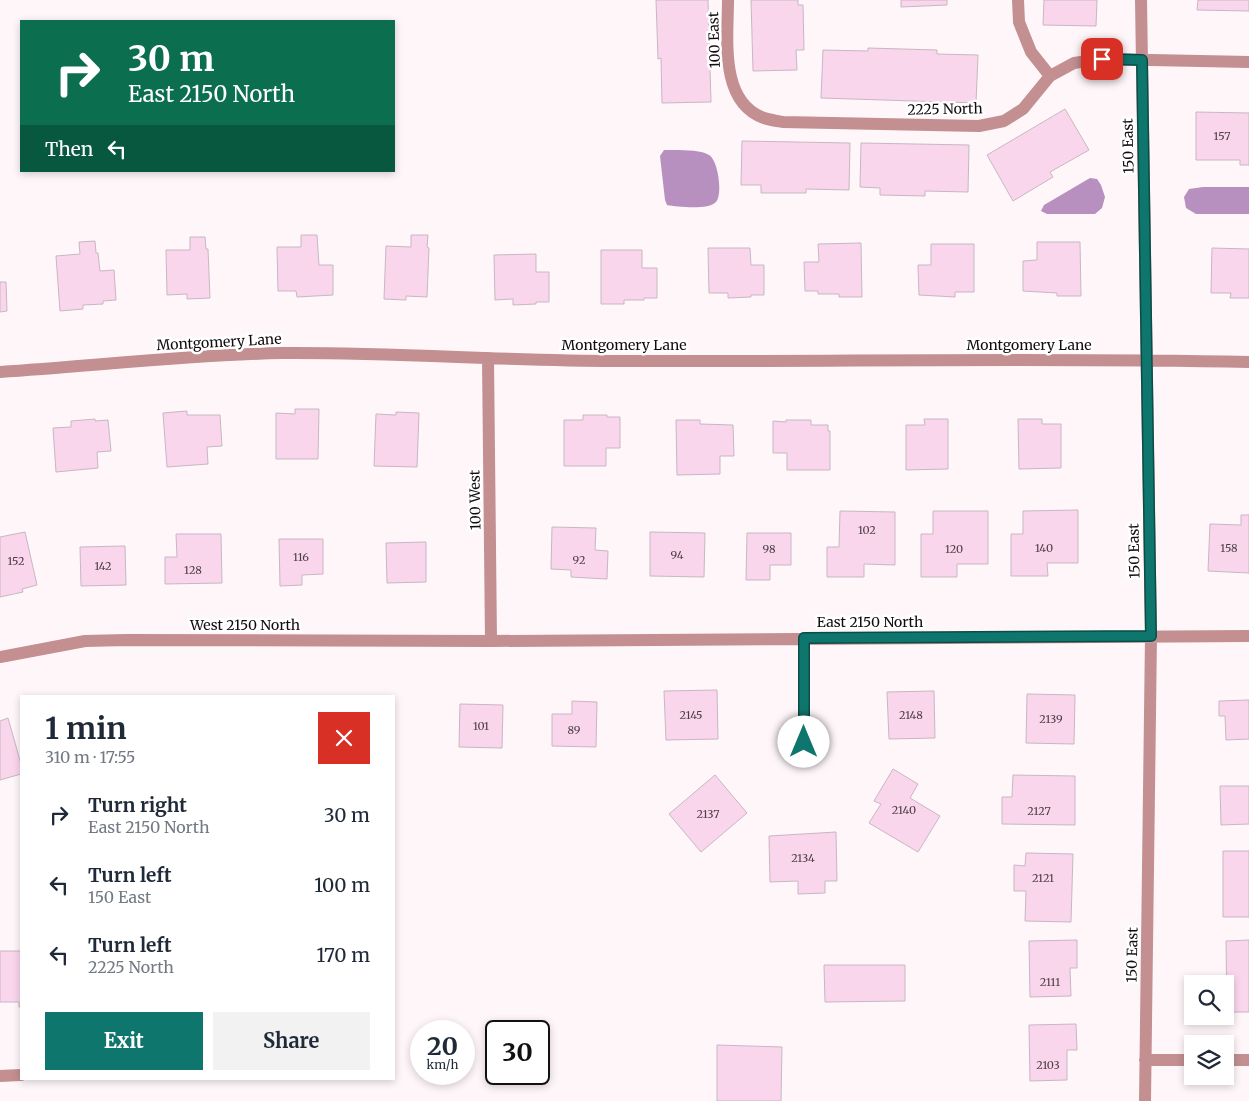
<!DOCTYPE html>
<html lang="en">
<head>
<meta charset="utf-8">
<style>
	body { margin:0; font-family:Merriweather,serif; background:#f2f2f3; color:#1f2937; height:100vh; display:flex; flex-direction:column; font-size:19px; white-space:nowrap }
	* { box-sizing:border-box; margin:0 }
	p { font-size:16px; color:#747a83 }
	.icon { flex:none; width:28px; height:28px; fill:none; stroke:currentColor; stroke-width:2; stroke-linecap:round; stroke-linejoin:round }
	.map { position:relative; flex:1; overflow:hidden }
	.details { position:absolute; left:20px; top:695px; width:375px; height:385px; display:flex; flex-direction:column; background:#fff; border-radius:0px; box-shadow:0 2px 8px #0003 }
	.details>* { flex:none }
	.banner { position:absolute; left:20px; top:20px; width:375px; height:152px; border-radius:0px; box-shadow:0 2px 8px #0003; background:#0b6e4f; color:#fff; overflow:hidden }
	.fabs { position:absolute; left:1184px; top:975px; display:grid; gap:10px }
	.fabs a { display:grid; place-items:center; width:50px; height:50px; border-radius:0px; background:#fff; box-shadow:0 2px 8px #0003; font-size:25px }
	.speed { position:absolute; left:410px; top:1020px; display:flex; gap:10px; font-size:25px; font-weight:700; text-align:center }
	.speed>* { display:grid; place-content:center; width:65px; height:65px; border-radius:50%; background:#fff; box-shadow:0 2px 8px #0003; line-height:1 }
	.speed small { font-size:12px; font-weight:400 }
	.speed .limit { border:2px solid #111; border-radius:8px; background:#fff; color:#111 }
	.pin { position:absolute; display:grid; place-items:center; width:42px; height:42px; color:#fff; margin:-21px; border-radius:10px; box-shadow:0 2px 8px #0006 }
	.me { position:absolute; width:55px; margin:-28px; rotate:0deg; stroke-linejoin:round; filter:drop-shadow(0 0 4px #0008) }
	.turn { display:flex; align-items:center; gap:18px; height:105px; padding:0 25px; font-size:22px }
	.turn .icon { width:65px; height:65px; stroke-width:2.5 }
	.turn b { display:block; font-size:35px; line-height:42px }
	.then { display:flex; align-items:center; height:48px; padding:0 25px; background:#0003; gap:10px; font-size:19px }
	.round { display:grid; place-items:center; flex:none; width:52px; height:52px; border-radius:0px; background:#f2f2f3 }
	.head { display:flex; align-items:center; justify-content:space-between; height:85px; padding:0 25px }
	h1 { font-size:30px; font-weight:700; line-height:38px }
	.button { display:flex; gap:10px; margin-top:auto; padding:10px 25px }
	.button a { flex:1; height:58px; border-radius:0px; background:#0f766e; color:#fff; font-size:20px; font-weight:700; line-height:58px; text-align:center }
	.button a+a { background:#f2f2f3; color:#1f2937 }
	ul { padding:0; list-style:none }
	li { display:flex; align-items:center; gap:15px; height:70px; padding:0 25px }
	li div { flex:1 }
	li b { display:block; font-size:19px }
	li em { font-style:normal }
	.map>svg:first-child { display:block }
</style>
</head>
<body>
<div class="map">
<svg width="1249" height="1101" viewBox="0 0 1249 1101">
	<rect width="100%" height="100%" fill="#fef6f8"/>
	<path fill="#b890bf" d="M664 150C675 150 700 149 709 155 718 160 723 194 716 202 709 210 678 207 667 205L665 200 660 156Z
		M1090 178 1097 179 1101 185 1105 197 1102 208 1095 214H1047L1041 211 1044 205Z
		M1203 187H1249V214H1196L1186 208 1184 197 1189 189Z"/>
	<path fill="#f9d6ec" stroke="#c8b7c2" d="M656 0H708L711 102 662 103 661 58 658 59Z
		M751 0H798V5H803L804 50H796L797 70 753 71Z
		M901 0H947V5L901 7Z
		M1044 0H1097L1096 26 1043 25Z
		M1198 0H1249V11L1197 10Z
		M868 48 937 50V54L978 55 976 103 821 98 823 50 868 51Z
		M1065 109 1089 150 1050 172 1053 177 1013 201 987 155Z
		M1196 112 1249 113V165H1240V160H1196Z
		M742 141 850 143 849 190 806 189V193H761V185H741Z
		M861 143 969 145 968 192 925 191V196L880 195V188L860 187Z
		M301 235H317L319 265H333V295L297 297 296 291H278L277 247H301Z
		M411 235H428L427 247 429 248 427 297 406 296V300L384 299 386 246 411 247Z
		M190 237H205L206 249H208L210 298 187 299V294L167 295 166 250H190Z
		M95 241 96 253H98L100 271 114 270 116 300 103 301V304L83 305V309L60 311 56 256 80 254 79 242Z
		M1037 242H1080L1081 296H1057V293L1023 291V261L1037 260Z
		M861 243 862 297H839V294H818V291H805L804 262H819L818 244Z
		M931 244H974V292H955V297L919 295 918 265H931Z
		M708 248H750L751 265H764V295H751V297L728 298V293H709Z
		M1212 248 1249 249V298H1230L1231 293H1211Z
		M601 250H642V268H657V298H644V300H624V304H601Z
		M536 254V272H549V302H536V304L513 305V299L495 300 494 255Z
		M0 282H6L7 311 0 312Z
		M295 409H319L318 459H276V413L295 414Z
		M187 411V415H220L222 446 207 447 208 464 167 467 163 413Z
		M396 412 419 413 417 467 374 466 376 414 396 415Z
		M583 415H607V417H620V448H606V466H564V420H583Z
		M95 419V421L108 420 111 451 97 452 98 468 56 472 53 428 71 427V421Z
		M924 419H948V469L906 470V425H925Z
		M1018 419H1042V424H1061V468L1019 469Z
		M676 420H700V424L733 425 734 456H720V474L677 475Z
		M786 420H811V425H828V431H830V470H787V453H773V421L786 422Z
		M1078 510V563H1047L1048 576H1011V534H1023V511Z
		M840 511 895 512V565L864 564V577H827V547H839Z
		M933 511H988V564H957V577H921V534H933Z
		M1241 515H1249V573L1208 571 1210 524 1241 525Z
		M552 527 596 528 595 550 608 551 607 579 571 577V570L551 569Z
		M25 532 37 585 22 589 23 592 0 597V537Z
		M650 532 705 533 704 577 650 576Z
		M747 533H791V565H770V580H746Z
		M176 534H221L222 583 165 584V557H177Z
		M279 539H323V574L302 575V585L280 586Z
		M426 542V582L387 583 386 543Z
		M125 546 126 585 81 586 80 547Z
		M717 690 718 739 666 740 664 691Z
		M934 691 935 738 889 739 887 692Z
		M1027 694 1075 695 1074 744 1026 743Z
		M1249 700V739L1226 740 1225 716H1219V701Z
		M572 701 597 702 596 747 552 746V714H572Z
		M460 704 503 705 502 748 459 747Z
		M8 718 21 764V774L0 780V721Z
		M893 769 918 784 910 798 940 816 918 852 869 823 881 804 874 801Z
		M715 775 747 813 701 852 669 814Z
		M1013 775 1075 776V825L1002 824V797H1012Z
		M1220 786H1249V824L1221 825Z
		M836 832 837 881H825V893L798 894V881L770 882 769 836Z
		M1223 851H1249V917H1223Z
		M1026 853 1073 854 1071 922 1025 921 1026 891H1014V865L1025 866Z
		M1077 940V968H1070L1071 996 1030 997 1029 941Z
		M1249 940V1012H1227L1226 941Z
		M0 951H21V1007H19V1002H0Z
		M824 965H905V1001L825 1002Z
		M1076 1024 1077 1050H1067V1080L1030 1081 1029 1025Z
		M717 1045 782 1047 781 1101H717Z"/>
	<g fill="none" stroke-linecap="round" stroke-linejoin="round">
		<path stroke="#c38f91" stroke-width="12" d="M728 0C728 38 719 102 764 118 770 120 777 121 783 122L979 126 1004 121 1023 109 1050 76 1074 63 1102 59 1249 62
			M1018 0 1019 22 1031 52 1050 76
			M1141 0 1151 636 1145 1101
			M488 358 491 641
			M0 372C94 366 188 355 282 353 393 352 504 361 615 361 826 362 1038 357 1249 362
			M804 638V742
			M0 657 85 641 126 640 491 641 1249 636
			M1145 1060H1192
			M1225 1060H1249
			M0 1076 21 1075"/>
	</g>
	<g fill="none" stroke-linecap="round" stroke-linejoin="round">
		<g stroke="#0a4d48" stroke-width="12">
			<path id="route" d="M804 742V638L1151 636 1142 60 1102 59"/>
		</g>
		<use href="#route" stroke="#0f766e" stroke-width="9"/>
	</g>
	<g text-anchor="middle" stroke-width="5" stroke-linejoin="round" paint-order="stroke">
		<g font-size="11" fill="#4c3e46">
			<text x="1222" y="140">157</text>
			<text x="867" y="534">102</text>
			<text x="1044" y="552">140</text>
			<text x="1229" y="552">158</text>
			<text x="769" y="553">98</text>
			<text x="954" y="553">120</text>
			<text x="677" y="559">94</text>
			<text x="301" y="561">116</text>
			<text x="579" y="564">92</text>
			<text x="16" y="565">152</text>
			<text x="103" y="570">142</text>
			<text x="193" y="574">128</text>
			<text x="691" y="719">2145</text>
			<text x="911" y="719">2148</text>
			<text x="1051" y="723">2139</text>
			<text x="481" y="730">101</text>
			<text x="574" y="734">89</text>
			<text x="904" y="814">2140</text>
			<text x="1039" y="815">2127</text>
			<text x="708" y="818">2137</text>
			<text x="803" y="862">2134</text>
			<text x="1043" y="882">2121</text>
			<text x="1050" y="986">2111</text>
			<text x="1048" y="1069">2103</text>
		</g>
		<g font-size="14" fill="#130c0e" stroke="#fff">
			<text transform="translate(714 40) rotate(-92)" y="5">100 East</text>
			<text transform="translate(945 109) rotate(-1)" y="5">2225 North</text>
			<text transform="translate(1128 146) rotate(-91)" y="5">150 East</text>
			<text transform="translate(219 342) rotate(-3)" y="5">Montgomery Lane</text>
			<text x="624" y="350">Montgomery Lane</text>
			<text x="1029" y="350">Montgomery Lane</text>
			<text transform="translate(475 500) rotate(-91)" y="5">100 West</text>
			<text transform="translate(1134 551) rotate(-91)" y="5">150 East</text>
			<text x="870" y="627">East 2150 North</text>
			<text x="245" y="630">West 2150 North</text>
			<text transform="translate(1132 955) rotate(-89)" y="5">150 East</text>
		</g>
	</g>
</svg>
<div class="fabs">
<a><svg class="icon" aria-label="search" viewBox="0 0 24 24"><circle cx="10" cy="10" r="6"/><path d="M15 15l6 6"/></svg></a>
<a><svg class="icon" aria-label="layers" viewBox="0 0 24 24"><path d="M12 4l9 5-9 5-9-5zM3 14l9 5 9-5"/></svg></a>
</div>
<div class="speed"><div>20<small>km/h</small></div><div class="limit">30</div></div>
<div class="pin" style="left:1102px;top:59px;background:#d93025"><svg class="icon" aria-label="arrive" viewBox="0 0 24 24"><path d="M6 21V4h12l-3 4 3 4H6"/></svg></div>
<svg class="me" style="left:804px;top:742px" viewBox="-20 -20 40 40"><circle r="19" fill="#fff"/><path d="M0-13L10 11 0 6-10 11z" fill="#0f766e"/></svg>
<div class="banner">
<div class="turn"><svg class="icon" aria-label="right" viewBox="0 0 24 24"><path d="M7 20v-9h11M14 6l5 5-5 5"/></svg><div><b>30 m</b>East 2150 North</div></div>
<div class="then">Then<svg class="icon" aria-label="left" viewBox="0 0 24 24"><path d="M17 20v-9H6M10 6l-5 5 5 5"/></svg></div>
</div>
<section class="details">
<div class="head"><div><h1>1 min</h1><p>310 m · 17:55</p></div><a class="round" style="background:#d93025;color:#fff"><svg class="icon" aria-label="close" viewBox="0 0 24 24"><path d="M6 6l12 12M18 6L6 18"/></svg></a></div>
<ul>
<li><svg class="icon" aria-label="right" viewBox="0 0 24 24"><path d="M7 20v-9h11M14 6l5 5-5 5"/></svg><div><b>Turn right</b><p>East 2150 North</p></div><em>30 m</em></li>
<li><svg class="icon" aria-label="left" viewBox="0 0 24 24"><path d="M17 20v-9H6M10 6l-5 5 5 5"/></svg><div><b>Turn left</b><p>150 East</p></div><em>100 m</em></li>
<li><svg class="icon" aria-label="left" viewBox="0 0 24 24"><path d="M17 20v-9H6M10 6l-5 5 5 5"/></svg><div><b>Turn left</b><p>2225 North</p></div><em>170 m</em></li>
</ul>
<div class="button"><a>Exit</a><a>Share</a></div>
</section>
</div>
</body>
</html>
